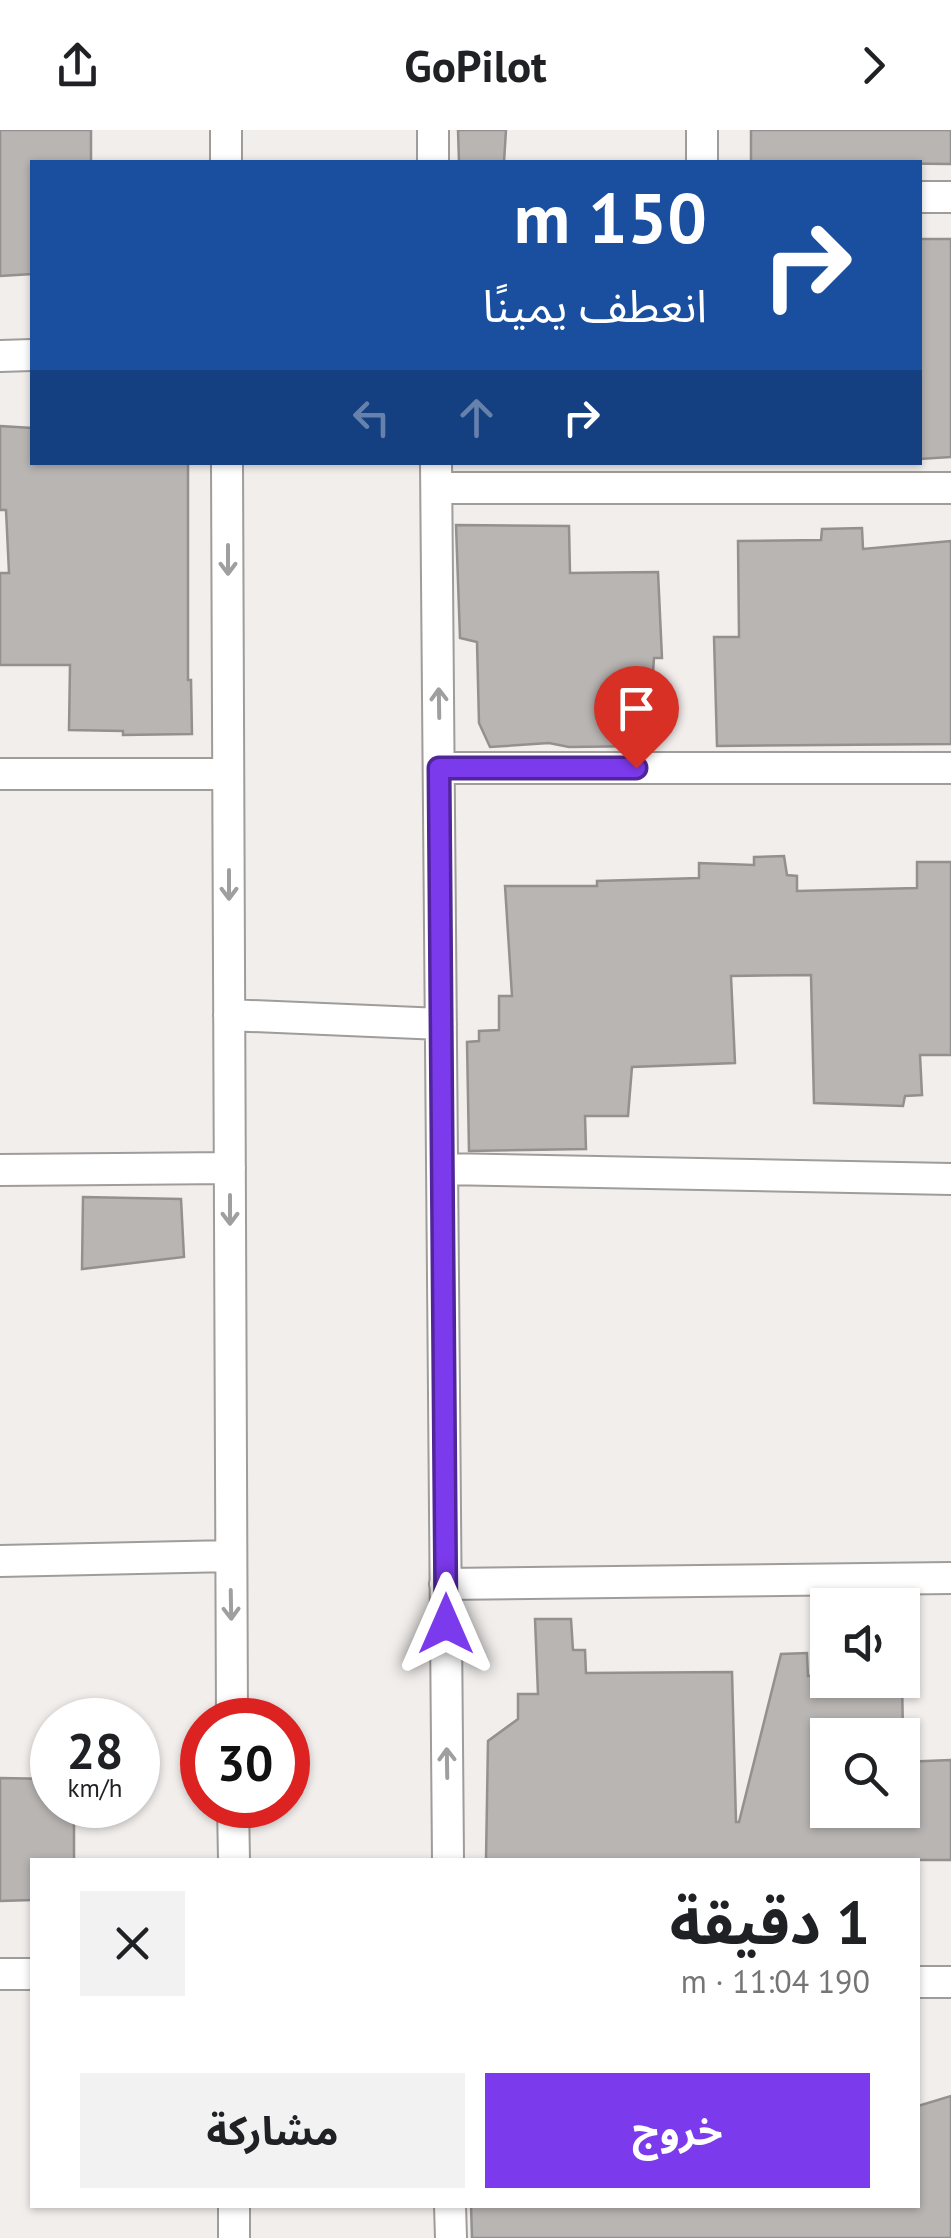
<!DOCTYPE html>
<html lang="ar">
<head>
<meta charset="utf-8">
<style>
	body { margin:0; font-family:"PT Sans","Noto Sans Arabic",sans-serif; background:#f2f2f2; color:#202124; direction:rtl; height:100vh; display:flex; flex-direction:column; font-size:38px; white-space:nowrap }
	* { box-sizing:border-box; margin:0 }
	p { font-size:32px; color:#757577 }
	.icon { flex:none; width:55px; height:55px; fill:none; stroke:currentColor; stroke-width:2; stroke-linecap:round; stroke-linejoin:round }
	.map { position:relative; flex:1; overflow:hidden; direction:ltr }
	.details { position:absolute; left:30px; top:1728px; width:890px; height:350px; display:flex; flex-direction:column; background:#fff; border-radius:0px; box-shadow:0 2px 8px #0004; direction:rtl }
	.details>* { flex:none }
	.top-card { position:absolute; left:30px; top:30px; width:892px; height:305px; border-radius:0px; box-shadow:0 2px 8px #0004; direction:rtl; background:#1a4fa0; color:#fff; overflow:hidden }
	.tools { position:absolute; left:810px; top:1458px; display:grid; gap:20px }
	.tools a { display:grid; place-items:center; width:110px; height:110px; border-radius:0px; background:#fff; box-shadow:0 2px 8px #0004; font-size:50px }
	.speed { position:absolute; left:30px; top:1568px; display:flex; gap:20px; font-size:50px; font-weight:700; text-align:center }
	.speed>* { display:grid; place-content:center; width:130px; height:130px; border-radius:50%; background:#fff; box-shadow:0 2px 8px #0004; line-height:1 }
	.speed small { font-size:25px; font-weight:400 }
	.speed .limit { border:15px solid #d22; background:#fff; color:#111 }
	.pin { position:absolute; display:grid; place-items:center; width:85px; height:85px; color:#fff; margin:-102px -42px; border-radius:50% 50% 50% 0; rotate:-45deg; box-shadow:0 0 10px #0007 }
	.pin .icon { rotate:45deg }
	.me { position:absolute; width:110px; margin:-55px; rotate:0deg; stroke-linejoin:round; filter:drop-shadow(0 0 8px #0008) }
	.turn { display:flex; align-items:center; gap:35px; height:210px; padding:0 50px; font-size:45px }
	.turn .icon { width:130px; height:130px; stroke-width:2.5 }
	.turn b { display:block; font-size:70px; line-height:85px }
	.lanes { display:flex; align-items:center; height:95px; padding:0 50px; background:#0003; justify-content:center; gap:50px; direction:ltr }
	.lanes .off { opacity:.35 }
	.round { display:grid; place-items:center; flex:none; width:105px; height:105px; border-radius:0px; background:#f2f2f2 }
	.head { display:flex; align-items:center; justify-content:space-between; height:170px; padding:0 50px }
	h1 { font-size:60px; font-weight:700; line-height:75px }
	.action { display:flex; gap:20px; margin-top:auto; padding:20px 50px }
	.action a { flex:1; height:115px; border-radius:0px; background:#7c3aed; color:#fff; font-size:40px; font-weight:700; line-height:115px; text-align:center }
	.action a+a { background:#f2f2f2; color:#202124 }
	header { display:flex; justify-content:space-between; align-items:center; height:130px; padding:0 50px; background:#fff; font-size:45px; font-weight:700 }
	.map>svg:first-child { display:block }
</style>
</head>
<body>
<header><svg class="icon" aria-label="forward" viewBox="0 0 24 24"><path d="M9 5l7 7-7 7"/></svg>GoPilot<svg class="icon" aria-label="share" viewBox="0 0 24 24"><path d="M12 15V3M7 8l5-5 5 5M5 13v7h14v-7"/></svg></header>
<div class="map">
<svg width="951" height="2108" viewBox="0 0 951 2108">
	<rect width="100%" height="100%" fill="#f1eeec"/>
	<path fill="#b8b5b3" stroke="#94908f" stroke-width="2.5" d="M0 0H91V32H32V144L0 146Z
		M458 0H506L504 32H459Z
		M751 0H951V34L751 32Z
		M920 109H951V327L920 329Z
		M0 296 32 298V332H188V550H191L192 604 123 605V601L69 600 70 535H0V443H9L6 380H0Z
		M456 395 569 396 570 443 658 442 662 528H654L648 616 569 617 549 613 490 617 479 593 477 512 460 508Z
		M862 398 863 419 951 411V614L717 616 714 507H739L738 411 821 410 822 399Z
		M784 726 787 745 797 746V761L917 758V732H951V925H920L922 965 905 966 903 976 814 973 811 845 731 846 735 933 632 937 628 986H585L586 1019 469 1021 467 912 479 911V901L499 900V866H512L505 756H597V751L699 748V733L754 735V727Z
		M83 1067 181 1069 184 1127 82 1139Z
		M535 1489H571L573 1520H585L586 1543 732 1542 736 1692H739L781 1524 807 1523 808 1546 828 1545V1550H902L903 1605H828V1680H902V1632L951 1630V1730H486L488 1611 518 1589V1564H538Z
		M0 1648 52 1649V1675H74V1730H32V1770L0 1771Z
		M951 1966V2108H472L471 2075H918V1976Z"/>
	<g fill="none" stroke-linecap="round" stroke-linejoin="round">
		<g stroke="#9f9c9a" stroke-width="34">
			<path id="street" d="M226 0V32
				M433 0V32
				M702 0V32
				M920 67H951
				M0 226 32 225
				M227 332 232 1590
				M436 332 448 1730
				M437 358H951
				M439 638H951
				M0 644H228
				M229 885 441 894
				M442 1039 951 1049
				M0 1040 230 1038
				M0 1431 231 1426
				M445 1454 951 1448
				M233 1675 234 1730
				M0 1844H32
				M918 1852H951
				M450 2075 451 2108
				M234 2108V2075"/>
		</g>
		<use href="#street" stroke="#fff" stroke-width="30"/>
	</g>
	<defs><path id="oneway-shaft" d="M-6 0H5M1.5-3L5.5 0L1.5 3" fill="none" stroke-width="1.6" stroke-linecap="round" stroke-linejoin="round" transform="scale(2.5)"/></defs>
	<g stroke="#a09f9f">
		<use href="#oneway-shaft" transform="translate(228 430) rotate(90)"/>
		<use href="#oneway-shaft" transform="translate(439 573) rotate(-91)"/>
		<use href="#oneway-shaft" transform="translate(229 755) rotate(90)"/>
		<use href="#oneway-shaft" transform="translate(230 1080) rotate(90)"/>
		<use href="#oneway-shaft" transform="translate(231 1475) rotate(89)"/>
		<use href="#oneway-shaft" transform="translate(447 1633) rotate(-91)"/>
	</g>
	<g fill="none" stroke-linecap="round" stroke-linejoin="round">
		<g stroke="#51269a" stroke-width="25">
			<path id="route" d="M446 1494 439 638H636"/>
		</g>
		<use href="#route" stroke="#7c3aed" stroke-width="18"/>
	</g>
</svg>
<div class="tools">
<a><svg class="icon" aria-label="sound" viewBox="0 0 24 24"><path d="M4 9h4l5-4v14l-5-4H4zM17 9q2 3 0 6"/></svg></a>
<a><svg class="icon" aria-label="search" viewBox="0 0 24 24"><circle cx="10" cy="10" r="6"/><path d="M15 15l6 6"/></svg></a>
</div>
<div class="speed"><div>28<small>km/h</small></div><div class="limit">30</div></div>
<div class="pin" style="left:636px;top:638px;background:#d93025"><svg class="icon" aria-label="arrive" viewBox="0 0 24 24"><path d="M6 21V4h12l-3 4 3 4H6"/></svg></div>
<svg class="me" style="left:446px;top:1494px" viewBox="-20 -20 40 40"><path d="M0-17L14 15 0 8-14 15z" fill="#7c3aed" stroke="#fff" stroke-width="4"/></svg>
<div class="top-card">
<div class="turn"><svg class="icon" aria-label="right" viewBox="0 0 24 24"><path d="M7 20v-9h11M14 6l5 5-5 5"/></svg><div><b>150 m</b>انعطف يمينًا</div></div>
<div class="lanes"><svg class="icon off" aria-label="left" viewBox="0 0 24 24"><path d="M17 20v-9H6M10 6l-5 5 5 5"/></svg><svg class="icon off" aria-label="ahead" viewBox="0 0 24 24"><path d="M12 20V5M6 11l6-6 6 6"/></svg><svg class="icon" aria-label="right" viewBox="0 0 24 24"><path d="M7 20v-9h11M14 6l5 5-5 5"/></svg></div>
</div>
<section class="details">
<div class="head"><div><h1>1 دقيقة</h1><p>190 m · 11:04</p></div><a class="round"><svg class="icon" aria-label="close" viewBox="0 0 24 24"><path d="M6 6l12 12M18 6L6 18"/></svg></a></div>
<div class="action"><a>خروج</a><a>مشاركة</a></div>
</section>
</div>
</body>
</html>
